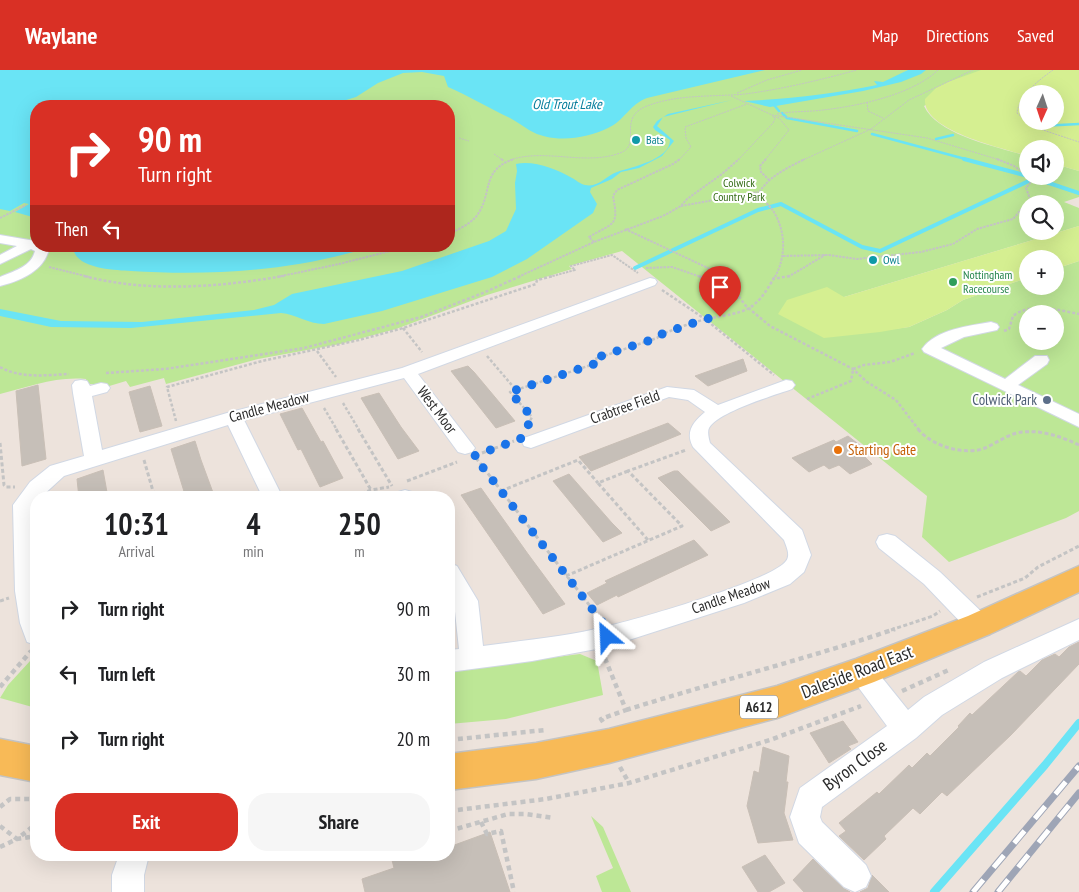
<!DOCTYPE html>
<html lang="en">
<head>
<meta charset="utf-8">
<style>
	body { margin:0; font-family:"PT Sans Narrow",sans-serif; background:#f6f6f6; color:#202124; height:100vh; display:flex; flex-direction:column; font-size:19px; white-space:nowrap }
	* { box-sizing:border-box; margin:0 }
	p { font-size:16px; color:#757577 }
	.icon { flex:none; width:28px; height:28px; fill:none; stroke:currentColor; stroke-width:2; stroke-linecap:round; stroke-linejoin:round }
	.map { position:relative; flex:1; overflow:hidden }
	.details { position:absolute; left:30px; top:421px; width:425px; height:370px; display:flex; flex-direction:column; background:#fff; border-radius:20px; box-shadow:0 5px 20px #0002 }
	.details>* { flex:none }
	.top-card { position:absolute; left:30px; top:30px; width:425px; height:152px; border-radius:20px; box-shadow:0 5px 20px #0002; background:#d93025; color:#fff; overflow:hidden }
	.needle { width:32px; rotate:183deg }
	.controls { position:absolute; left:1019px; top:15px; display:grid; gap:10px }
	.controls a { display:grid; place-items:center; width:45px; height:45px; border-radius:50%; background:#fff; box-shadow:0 5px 20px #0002; font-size:25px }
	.pin { position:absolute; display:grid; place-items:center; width:42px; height:42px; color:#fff; margin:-51px -21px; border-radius:50% 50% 50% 0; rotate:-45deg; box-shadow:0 0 5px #0007 }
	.pin .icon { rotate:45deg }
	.me { position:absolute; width:55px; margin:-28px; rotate:334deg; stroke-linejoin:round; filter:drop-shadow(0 0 4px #0008) }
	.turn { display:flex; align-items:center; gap:18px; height:105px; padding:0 25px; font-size:22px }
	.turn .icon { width:65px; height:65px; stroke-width:2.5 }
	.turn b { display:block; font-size:35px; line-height:42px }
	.then { display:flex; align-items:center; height:48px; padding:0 25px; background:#0003; gap:10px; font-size:19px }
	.eta { display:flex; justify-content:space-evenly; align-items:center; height:85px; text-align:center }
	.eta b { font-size:30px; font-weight:700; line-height:35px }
	.cta { display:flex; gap:10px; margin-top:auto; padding:10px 25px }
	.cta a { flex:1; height:58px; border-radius:20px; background:#d93025; color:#fff; font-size:20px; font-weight:700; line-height:58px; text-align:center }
	.cta a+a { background:#f6f6f6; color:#202124 }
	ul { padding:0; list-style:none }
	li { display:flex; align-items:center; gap:15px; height:65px; padding:0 25px }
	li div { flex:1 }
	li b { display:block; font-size:19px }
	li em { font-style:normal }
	header { display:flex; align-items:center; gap:30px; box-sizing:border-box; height:70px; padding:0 25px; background:#d93025; color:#fff }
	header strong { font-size:24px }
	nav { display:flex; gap:28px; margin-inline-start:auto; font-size:18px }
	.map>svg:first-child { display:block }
</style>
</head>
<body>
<header>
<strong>Waylane</strong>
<nav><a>Map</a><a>Directions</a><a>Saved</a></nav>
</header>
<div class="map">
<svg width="1079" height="822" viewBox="0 0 1079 822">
	<rect width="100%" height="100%" fill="#ede3dc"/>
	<path fill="#bde796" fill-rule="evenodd" d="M0 0H983L924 36C938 66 999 77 1027 86L1028 106H1055V94L1079 101V127L1064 132 1079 138V156L844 227 854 264 909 257 947 240 963 230 1027 208 1028 216H1055V199L1079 191V441L1066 448 949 492 922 467 927 426 622 181 569 196 572 199 487 225 396 259 340 274 258 289 166 314 164 308 130 317 126 311 106 317 104 314H87L86 309C56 306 28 317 0 324ZM36 36H449V176H36ZM1028 134H1055V161H1028ZM1028 244H1055V271H1028Z
		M580 584 597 591 603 625 506 649 449 654V601Z
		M30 591 36 593V638L0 628 8 615Z
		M591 746 603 757 631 822H602L596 806 613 798Z"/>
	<path fill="#d5ef91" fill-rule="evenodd" d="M981 0H1079V101L1055 94V79H1028L1027 86C1004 78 922 61 925 29L936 18 948 12ZM1028 24H1055V51H1028Z
		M1079 156V191L1055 199V189H1028L1027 208 963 230 947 240 909 257 880 262 824 268 778 244 787 230 827 217 844 227Z"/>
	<path fill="#6ae4f5" d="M0 0H765L647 28C630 34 624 51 608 58 586 69 552 74 529 60 523 56 517 52 510 48 489 38 469 26 448 17L444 6 422 2 403 3 378 13 356 27 326 36H36V148L15 142 29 134 24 133 10 141 0 139Z
		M908 0H926L921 4 901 12 863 21 770 37 744 31C789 29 833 24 877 15L874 11 883 12Z
		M732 30 663 47 657 56 674 71 662 86 639 98 621 102 612 109 591 118 590 122 597 134 593 143 527 189 492 207 382 241 324 254C308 254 296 244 281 243L131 258 51 257 0 246V239L61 251 142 252 254 240 274 235 292 224 402 201 489 171 506 161 516 139 515 113 517 101 516 94C533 90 557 99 572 108 576 110 580 114 585 115 598 118 606 106 617 102 631 97 670 90 670 70L655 60 653 57 657 51 668 44Z
		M73 176H374C295 201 213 206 131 201 115 200 73 199 73 176Z"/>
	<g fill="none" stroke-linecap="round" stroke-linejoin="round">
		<path stroke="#6ae4f5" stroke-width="2.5" d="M774 35 779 41
			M782 43 787 48 857 61
			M1040 56 1079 54
			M872 64 969 90
			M936 69 953 65"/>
		<path stroke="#6ae4f5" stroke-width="4" d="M964 89 1028 106
			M1034 108 1079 123
			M635 198 758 140 781 134 862 177 880 181 1035 108"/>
		<path stroke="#6ae4f5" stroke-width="8" d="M934 822 1045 695 1079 653"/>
	</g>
	<path fill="#c6bfb8" stroke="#c9bfb6" d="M743 289 747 301 708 316 695 306Z
		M468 296 474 302 515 351 496 358 451 301Z
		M38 315 46 389 22 396 16 321Z
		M150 316 162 356 140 362 129 322Z
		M379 323 401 357 419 381 398 389 361 328Z
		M302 338 321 372 323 371 343 408 320 417 301 379 298 380 280 344Z
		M668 353 681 364 591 401 579 387Z
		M848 366 871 384 864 386 872 394 850 404 839 395 829 399 824 395 809 402 792 388 834 370 836 372Z
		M195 371 201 390 215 428H186L171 379Z
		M103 400 108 428H79L77 409Z
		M674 401H678L730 452 711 461 658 408Z
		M569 404 612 453 622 463 603 472 553 411Z
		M481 418 528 484 565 534 543 544 461 425Z
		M694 470 708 485 618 527 617 525 597 535 587 523 607 513 605 511Z
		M1079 572V594L1011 665 947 726 942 722 920 744 913 738 884 766 886 769 864 790 839 766 846 761 839 753 877 722 879 724 909 695 912 698 927 683 930 686 959 657 958 656 970 643 972 645 1018 602 1020 601 1026 606 1042 590 1055 584 1059 587 1069 577Z
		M843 651 858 672 848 676 851 679 829 693 810 663Z
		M763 677 789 686 786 712H788L784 743 793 770 758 773 747 736 754 701 759 703Z
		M490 762 510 822H365L362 809 394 798 392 790 405 785H449V777Z
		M765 785 785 813 769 822H758L742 797Z
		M813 789 843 818 850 822H804L793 810Z
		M872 805 889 822H860L868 818Z"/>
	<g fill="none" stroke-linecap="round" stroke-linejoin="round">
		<g stroke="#d1d8e4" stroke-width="2">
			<path id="minor" d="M0 165 35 171 36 176H47L49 179C44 201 20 211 0 216V207C14 201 31 197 35 181L31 179 0 194V185L17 176 0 173Z
				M650 208 655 209 657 212 655 215 418 304 472 374 475 378 472 382 465 384 458 382 404 308 244 350 283 428H263L228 355 64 406 40 428H36V432L33 436 36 496V575L27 572 20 553 15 521 13 435 30 412 50 396 84 386 73 323 72 315 75 311 81 310 87 311 90 316 101 313 107 314 110 318 107 322 92 326 102 380 227 343 402 298Z
				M991 252 997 254 999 257 997 260 964 267 941 278 1005 309 1035 286H1047L1049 290 1047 294 1018 315 1079 344V357L924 282 922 279C936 259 969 256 991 252Z
				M786 310 792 311 795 315 792 319C775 325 718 342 709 358 707 362 709 369 710 373L802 460 811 485 804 502 790 514 744 533 607 577 532 591 449 602V580L459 579 454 532 449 522V493L457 496 478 531 483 576C524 570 567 567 608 556 638 549 771 511 786 491 791 485 786 476 784 470L693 377C685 362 693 352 705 342L688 330 669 327 531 378 524 376 522 372 524 368 667 317 694 320 718 335Z
				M405 420 412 422 415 428H395L398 422Z
				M887 464 895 466 940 502 988 548 991 555 988 562 979 565 970 562 924 514 879 478 876 472 879 466Z
				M1079 549V570L1002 608 942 645 916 668 822 737 820 747 822 752 866 795 871 806 866 817 855 822 844 817 799 773 790 747 800 718 887 656 853 610 849 602 853 594 862 591 871 594 908 640 924 627 984 592Z
				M119 785H149L144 805V822H112V805Z"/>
		</g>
		<g stroke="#c4c4c4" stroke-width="3">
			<path id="major" d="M1079 496V522L990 564 874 612 777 648 609 693 536 709 449 720V684L536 673 609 659 777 616 856 589 968 546Z
				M0 669 36 676V712L0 705Z"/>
		</g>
		<path stroke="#c4c4c4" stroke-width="1" stroke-dasharray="2 1" stroke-linecap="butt" d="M1053 0C1039 10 1019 25 1017 43L1034 57 1079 72
			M737 23 767 10 802 0
			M731 26 772 45 927 68 1000 90
			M867 32 868 41 883 48
			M777 44C792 41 808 42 823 40 858 36 912 25 938 0
			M459 68 469 71
			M494 84 503 90
			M510 90C545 78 585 96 620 83 643 75 616 48 647 36 678 24 713 27 745 24 783 19 820 10 857 0
			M679 90 691 77 686 68 685 57 747 34
			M738 90 773 53 775 49 772 45
			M765 90 789 60 779 48 774 47
			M803 90 871 59 909 30 973 0"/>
		<path stroke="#c4c4c4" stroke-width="2" stroke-dasharray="2.5 1" stroke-linecap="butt" d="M501 89 504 91
			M766 89 760 96 761 102 769 110
			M997 89 1014 96 1028 106
			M681 136 758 122
			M0 148 26 135
			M625 159 708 198 719 207
			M449 164C459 159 471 154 478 144 493 121 481 100 514 89
			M594 172 589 167C614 152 619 157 613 126L617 120 673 94 680 89
			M783 186 829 185 857 189 921 182 953 174 977 159 1013 149 1030 129 1026 118 1031 112 1028 106
			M49 197 89 207
			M646 198 672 197 701 207
			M277 207 339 194 410 176
			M518 207 594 172 663 146 681 136 687 129 722 104 739 89
			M549 207 575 200 571 196 612 185 638 203
			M775 207C786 186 786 163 774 142 770 136 763 130 758 124 769 106 787 98 805 89
			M788 207 825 185"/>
		<path stroke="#c4c4c4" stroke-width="2.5" stroke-dasharray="3 2" stroke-linecap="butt" d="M84 206C149 223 219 217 284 206
			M699 206 738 229
			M717 206 733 219 746 236 770 256 853 299 867 312 896 330 919 360
			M772 209 790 206
			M662 220 705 249 774 305
			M403 258 422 282
			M1004 261 1009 259 1013 246C1031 232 1058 240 1079 244
			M317 281 336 307
			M487 286 516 320 510 322 532 347 527 357
			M0 297C21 309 46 305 69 304
			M853 299 864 295 890 292 915 283
			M106 303 165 299 304 278 421 247 483 223 521 206
			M516 320 597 293 595 289 657 268 662 264C676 259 692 252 707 249 746 241 754 244 775 206
			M807 329 851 311 853 300
			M343 333 359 360
			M324 338 337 360
			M176 351 167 317 262 291 359 270 403 258 536 214 537 210 553 206"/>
		<path stroke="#c4c4c4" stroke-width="3" stroke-dasharray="4 2.5" stroke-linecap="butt" d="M336 359 371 420
			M358 359 392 416
			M918 359C931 376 965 386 985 378 997 373 1009 363 1023 362 1043 360 1062 367 1079 375
			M0 373 4 415 6 417H15
			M482 383 514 371
			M476 388 600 549
			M144 390 155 428
			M628 401 598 413 648 470
			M407 411 457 392
			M501 421 578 390 598 413
			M349 428 371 420 389 417
			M566 506 682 456 628 401 686 380
			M977 527 1025 508 1038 497 1079 476
			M0 531 9 528
			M891 560 933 546 940 541"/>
		<path stroke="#c4c4c4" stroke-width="4.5" stroke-dasharray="5 4" stroke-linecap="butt" d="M0 617 31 581
			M902 621 951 599
			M626 640C715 612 806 589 895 559
			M603 652 601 649 626 640 604 586
			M449 670 545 660
			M620 697 629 713
			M0 737 10 729H36
			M449 741 546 729 629 713 770 670 861 636
			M481 752 487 764 501 761 514 822
			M0 756 17 769 36 754
			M449 761 508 744H526L554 748
			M0 777 17 769 36 766"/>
		<use href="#minor" fill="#fff" fill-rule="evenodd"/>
		<use href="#major" fill="#f8ba57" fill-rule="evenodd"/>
		<g stroke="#9ea5b6" stroke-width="7">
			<path id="rail" d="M973 822 1079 696
				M998 822 1079 723"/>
		</g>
		<use href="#rail" stroke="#fff" stroke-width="5" stroke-dasharray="16" stroke-linecap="butt"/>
	</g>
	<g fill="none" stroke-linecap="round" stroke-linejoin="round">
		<path stroke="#1a73e8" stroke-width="9" stroke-dasharray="0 16.2" d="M607 567 603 553 474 386 522 368 532 347 510 322 597 293 595 288 657 268 662 264 705 249 720 247"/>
	</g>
	<g fill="#0f9aa8" stroke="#fff" stroke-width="2">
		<circle cx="636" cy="70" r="5"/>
		<circle cx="873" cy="190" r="5"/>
	</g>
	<circle fill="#2e9e5b" stroke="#fff" stroke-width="2" cx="953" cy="212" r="5"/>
	<circle fill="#5c6f8a" stroke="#fff" stroke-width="2" cx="1047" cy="330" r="5"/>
	<circle fill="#e8710a" stroke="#fff" stroke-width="2" cx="838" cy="380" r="5"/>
	<g text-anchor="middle" stroke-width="4" stroke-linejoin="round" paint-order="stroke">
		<g font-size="12" fill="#0d838f" stroke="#fff" text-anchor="start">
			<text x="646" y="74">Bats</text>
			<text x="883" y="194">Owl</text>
		</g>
		<g font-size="12" fill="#356c16" stroke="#fff">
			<text x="739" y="117">Colwick<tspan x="739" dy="14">Country Park</tspan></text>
		</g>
		<g font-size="12" fill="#27864d" stroke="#fff" text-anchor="start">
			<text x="963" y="209">Nottingham<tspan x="963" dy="14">Racecourse</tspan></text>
		</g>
		<g font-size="14" font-style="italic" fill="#077e9c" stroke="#fff">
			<text x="567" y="39">Old Trout Lake</text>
		</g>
		<rect fill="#fff" stroke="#6b6b6b" stroke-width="1" x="740" y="625.5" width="38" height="23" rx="4"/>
		<g font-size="14" font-weight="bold" fill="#2b2b2b">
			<text x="759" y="642">A612</text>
		</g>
		<g font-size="15" fill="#4e5e75" stroke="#fff" text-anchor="end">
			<text x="1037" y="335">Colwick Park</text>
		</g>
		<g font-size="15" fill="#2b2b2b" stroke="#fff">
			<text transform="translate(269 337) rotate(-15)" y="5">Candle Meadow</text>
			<text transform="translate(625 337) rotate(-20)" y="5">Crabtree Field</text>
			<text transform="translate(437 340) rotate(53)" y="5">West Moor</text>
			<text transform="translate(731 526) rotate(-19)" y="5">Candle Meadow</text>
		</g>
		<g font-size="15" fill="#c56008" stroke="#fff" text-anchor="start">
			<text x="848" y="385">Starting Gate</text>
		</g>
		<g font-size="18" fill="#2b2b2b" stroke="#fff">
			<text transform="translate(857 602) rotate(-21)" y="6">Daleside Road East</text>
			<text transform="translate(855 695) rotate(-36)" y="6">Byron Close</text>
		</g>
	</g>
</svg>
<div class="controls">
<a><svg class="needle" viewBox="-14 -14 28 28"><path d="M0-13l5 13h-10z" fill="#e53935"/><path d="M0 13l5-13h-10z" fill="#757577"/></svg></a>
<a><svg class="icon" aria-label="sound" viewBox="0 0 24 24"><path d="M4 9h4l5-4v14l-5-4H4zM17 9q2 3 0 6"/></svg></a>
<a><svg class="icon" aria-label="search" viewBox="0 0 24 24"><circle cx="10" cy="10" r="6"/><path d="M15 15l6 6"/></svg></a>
<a>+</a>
<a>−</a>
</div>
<div class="pin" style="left:720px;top:247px;background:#d93025"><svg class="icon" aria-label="arrive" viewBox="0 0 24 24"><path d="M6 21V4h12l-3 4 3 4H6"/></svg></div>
<svg class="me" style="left:607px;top:567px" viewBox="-20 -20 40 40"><path d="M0-17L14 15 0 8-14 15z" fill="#1a73e8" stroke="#fff" stroke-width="4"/></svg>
<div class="top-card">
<div class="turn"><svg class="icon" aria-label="right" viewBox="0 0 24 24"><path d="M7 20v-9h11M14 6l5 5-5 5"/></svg><div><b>90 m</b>Turn right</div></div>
<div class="then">Then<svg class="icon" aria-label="left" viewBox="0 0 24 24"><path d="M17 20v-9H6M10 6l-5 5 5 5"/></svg></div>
</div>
<section class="details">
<div class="eta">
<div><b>10:31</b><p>Arrival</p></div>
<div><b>4</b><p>min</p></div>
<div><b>250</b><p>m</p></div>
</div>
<ul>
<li><svg class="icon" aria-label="right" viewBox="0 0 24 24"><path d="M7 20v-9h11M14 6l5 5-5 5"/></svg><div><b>Turn right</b></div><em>90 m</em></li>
<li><svg class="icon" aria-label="left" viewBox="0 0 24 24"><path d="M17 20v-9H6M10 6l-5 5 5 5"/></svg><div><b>Turn left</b></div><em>30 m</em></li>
<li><svg class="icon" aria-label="right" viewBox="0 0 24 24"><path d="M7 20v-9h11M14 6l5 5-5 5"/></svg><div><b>Turn right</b></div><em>20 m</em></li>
</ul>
<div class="cta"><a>Exit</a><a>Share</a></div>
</section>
</div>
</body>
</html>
